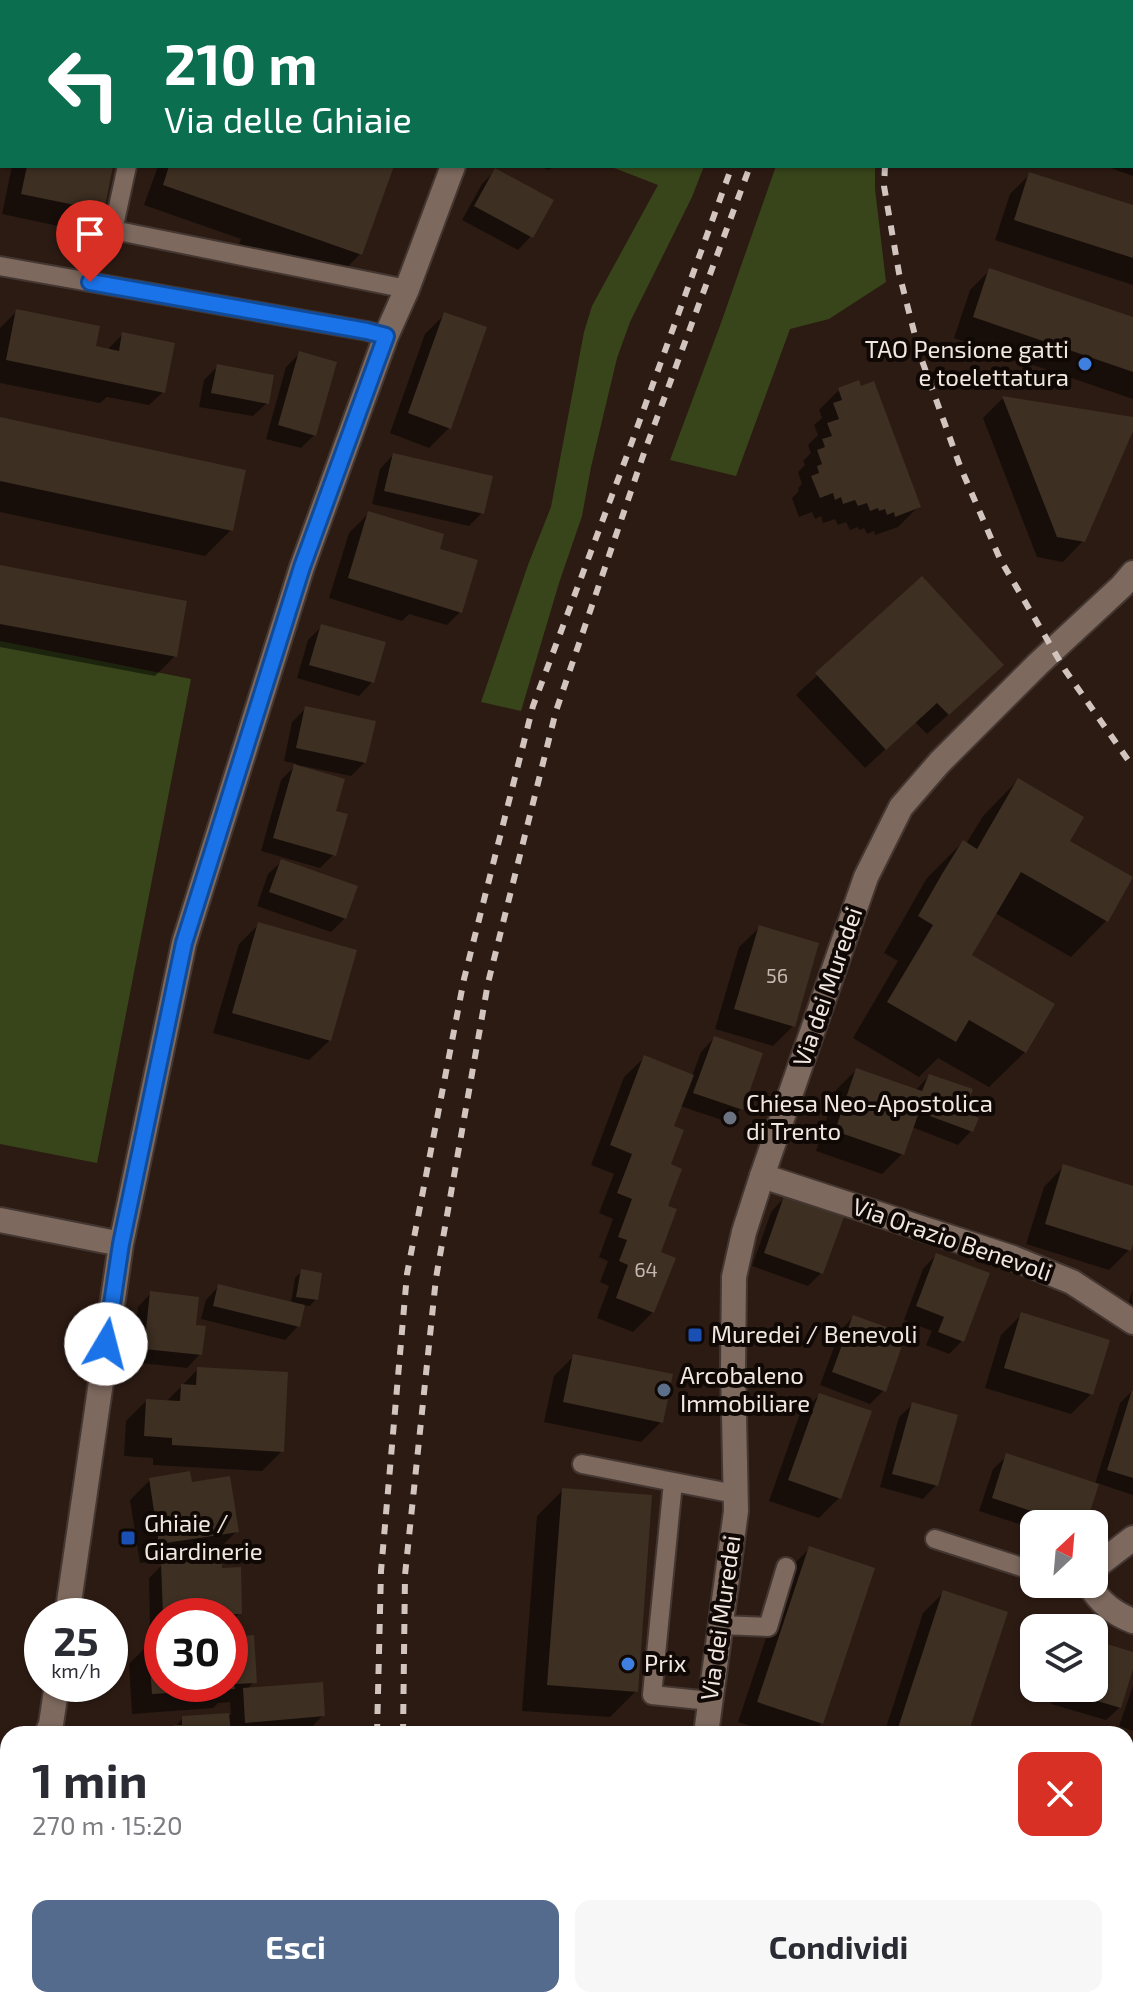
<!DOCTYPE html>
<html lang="it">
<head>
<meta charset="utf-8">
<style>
	body { margin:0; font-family:"Exo 2",sans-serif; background:#f7f7f7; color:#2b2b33; height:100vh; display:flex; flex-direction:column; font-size:30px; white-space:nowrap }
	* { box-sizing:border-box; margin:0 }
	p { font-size:26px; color:#7c7c81 }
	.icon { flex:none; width:44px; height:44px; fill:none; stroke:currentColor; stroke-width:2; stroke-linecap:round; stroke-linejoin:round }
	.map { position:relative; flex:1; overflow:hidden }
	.side { position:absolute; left:0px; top:1726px; width:1134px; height:282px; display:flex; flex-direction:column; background:#fff; border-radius:24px 24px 0 0; box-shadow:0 2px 6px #0004 }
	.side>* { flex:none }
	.hud { position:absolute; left:0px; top:0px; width:1134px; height:168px; box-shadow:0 2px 6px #0004; background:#0b6e4f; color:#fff; overflow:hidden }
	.needle { width:52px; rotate:26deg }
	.fabs { position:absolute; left:1020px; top:1510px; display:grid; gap:16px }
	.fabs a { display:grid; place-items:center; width:88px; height:88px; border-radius:16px; background:#fff; box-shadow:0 2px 6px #0004; font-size:40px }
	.speed { position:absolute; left:24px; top:1598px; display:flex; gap:16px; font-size:40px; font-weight:700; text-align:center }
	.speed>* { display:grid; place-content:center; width:104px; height:104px; border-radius:50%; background:#fff; box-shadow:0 2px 6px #0004; line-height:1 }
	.speed small { font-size:20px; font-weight:400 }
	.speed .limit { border:12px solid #d22; background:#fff; color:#111 }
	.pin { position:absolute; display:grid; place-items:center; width:68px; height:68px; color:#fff; margin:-82px -34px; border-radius:50% 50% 50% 0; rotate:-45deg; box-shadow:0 0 8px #0007 }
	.pin .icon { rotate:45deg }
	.me { position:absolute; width:88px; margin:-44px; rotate:8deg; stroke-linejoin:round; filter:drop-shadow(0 0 6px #0008) }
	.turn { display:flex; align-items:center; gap:28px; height:168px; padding:0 32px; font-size:36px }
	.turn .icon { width:104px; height:104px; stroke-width:2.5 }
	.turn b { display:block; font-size:56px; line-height:68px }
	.round { display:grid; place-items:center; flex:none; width:84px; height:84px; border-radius:16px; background:#f7f7f7 }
	.head { display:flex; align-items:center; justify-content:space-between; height:136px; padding:0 32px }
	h1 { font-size:48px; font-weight:700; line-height:60px }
	.primary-button { display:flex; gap:16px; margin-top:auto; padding:16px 32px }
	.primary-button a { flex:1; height:92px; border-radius:16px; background:#556b8d; color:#fff; font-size:32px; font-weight:700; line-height:92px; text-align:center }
	.primary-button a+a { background:#f7f7f7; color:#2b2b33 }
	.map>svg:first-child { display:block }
</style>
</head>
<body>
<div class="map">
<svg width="1133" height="2007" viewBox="0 0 1133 2007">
	<rect width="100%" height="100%" fill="#2c1b13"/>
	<path fill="#38451a" d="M609 166H704L692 197 630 322 617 358 591 467 582 516 559 583 521 711 481 702 528 565 551 507 584 332 592 306 658 185Z
		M776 166H875V189L886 282 829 319 790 329 736 476 670 460 721 323Z
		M0 641 191 679 97 1163 0 1144Z
		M8 1878V2000H80L72 2007H0V1881Z"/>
	<path fill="#0007" d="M65 0H140L138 2H75Z
		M194 0H451L450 2H193Z
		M604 0H653L651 2H609Z
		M1007 0H1101L1100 2H1006Z
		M1132 92 1133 93V176L1105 166H1132Z
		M12 166H111L102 210 82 231 2 214Z
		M158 166H392L360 254 334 281 238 247 241 239 144 205Z
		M537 166H553L549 170Z
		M496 170 531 236 518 250 462 220 482 184Z
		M1030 174 1133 207V285L995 240 1010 194Z
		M990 270 1133 319V399L954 338 970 290Z
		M17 311 94 348 109 351V348L123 334 163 392 149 405 107 397 100 403 0 383V328Z
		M445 314 449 428 429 448 390 433 425 334Z
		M299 354 314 435 301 448 266 439 286 367Z
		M217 367 267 403 253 416 199 407 204 380Z
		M839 390 918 507 898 527 875 535 874 531 867 534 864 528 859 530 858 527 850 530 846 522 838 525 835 519 823 523 821 516 815 519 812 512 799 517 792 498 799 491 798 488 802 484 798 472 805 465 803 461 811 453 808 445 818 435 814 425 822 418 819 410Z
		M1002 399 1133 419V426L1083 541 1063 562 1037 557 983 418Z
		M0 420 231 530 205 556 0 512Z
		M393 455 482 513 469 526 372 504 380 469Z
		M369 513 435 556 460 612 447 625 409 614 402 621 329 598 349 533Z
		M0 567 175 656 155 676 0 647Z
		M921 579 981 685 927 734 915 722 865 768 796 695Z
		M321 627 372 682 359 696 297 678 308 640Z
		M306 708 365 762 351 776 303 766 302 769 334 812V854L320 868 261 851 281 780 297 764 284 761 292 722Z
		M1018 780 1067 842 1131 879 1106 921 1071 957 995 913 969 956 1025 1052 989 1087 938 1058 919 1077 853 1038 898 961 884 953 927 878 963 842 966 844 983 816Z
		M282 861 345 918 331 932 257 906 268 874Z
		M259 924 330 1040 309 1060 213 1033 239 944Z
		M760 927 793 1026 773 1046 715 1029 739 947Z
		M714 1038 741 1109 728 1122 680 1106 672 1127 665 1207 658 1253 653 1312 633 1332 597 1318 609 1286 600 1282 608 1261 599 1257 613 1219 599 1213 614 1174 591 1165 624 1077 645 1057 692 1076 701 1052Z
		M856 1070 915 1091 929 1076 963 1113 971 1131 958 1145 912 1127 902 1154 882 1174 816 1151 836 1090Z
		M1064 1166 1133 1188V1237L1129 1250 1109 1270 1026 1244 1044 1187Z
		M784 1198 821 1273 808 1286 752 1266 771 1212Z
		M936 1255 963 1340 949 1354 926 1345 932 1331 904 1320 923 1269Z
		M301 1272 316 1299 310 1306 303 1305 298 1326 285 1340 201 1319 206 1300 219 1286 291 1303 295 1278Z
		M1133 1289 1132 1297 1133 1322 1123 1319Z
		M151 1293 194 1326 200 1354 187 1368 131 1362 138 1307Z
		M1022 1314 1091 1394 1071 1414 985 1388 1001 1335Z
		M853 1317 884 1390 870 1404 820 1385 840 1331Z
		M574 1356 661 1422 641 1442 544 1422 554 1376Z
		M198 1369 282 1451 262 1471 153 1465V1458L124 1456 126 1421 146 1401 166 1402Z
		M1133 1390V1495L1097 1483 1084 1524H1034V1529L979 1511 993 1469 1007 1456 1095 1484 1120 1403Z
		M819 1395 839 1498 819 1518 769 1501 799 1416Z
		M913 1404 936 1485 923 1499 880 1487 899 1417Z
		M150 1480 190 1485 237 1531 216 1552 140 1563 130 1500Z
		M563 1490 636 1691 610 1717 522 1711 537 1516Z
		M809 1549 822 1723 810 1734H775L738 1722 789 1569Z
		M162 1565 240 1613 230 1623V1616H162V1629H150L149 1578Z
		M943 1593 966 1734H884L923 1613Z
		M230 1639 254 1682 246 1690 323 1715 310 1729 246 1734H168L183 1718 231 1715 230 1702 218 1703 213 1708 132 1714 129 1664 149 1644 162 1643V1684H230Z
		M1094 1642 1133 1654V1662L1120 1707 1106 1720 1051 1704 1056 1688H1094Z
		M1133 1686V1731L1119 1726Z
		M1133 1768V1879L1126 1877V1775Z
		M1133 1903V2007H1104L1085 2000H1126V1910Z"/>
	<path fill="#3d2f22" d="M27 166H113L104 211 21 194Z
		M169 166H277L282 168V166H394L362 255 163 185Z
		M495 168 554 200 533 238 474 206Z
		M1029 172 1133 205V258L1014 220Z
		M989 268 1133 317V372L973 317Z
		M16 309 100 326 96 346 119 351 122 332 175 343 165 393 6 360Z
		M444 312 487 327 451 429 408 413Z
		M299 351 337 362 316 436 278 425Z
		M217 364 274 375 269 404 211 393Z
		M859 380 861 386 874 381 921 507 895 517 894 512 887 515 885 509 879 511 878 508 870 511 867 503 858 506 855 500 843 504 841 497 835 500 833 493 820 498 811 476 819 473 817 466 822 464 817 450 825 447 822 439 832 436 827 423 839 419 833 403 842 400 838 388Z
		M1002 396 1133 417V431L1085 542 1057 537Z
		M0 417 246 470 233 531 0 481Z
		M393 453 493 476 484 514 384 491Z
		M368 511 444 534 440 549 478 560 462 613 348 578Z
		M0 565 187 601 177 657 0 624Z
		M922 576 1004 665 949 715 937 703 886 750 815 673Z
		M321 624 386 642 374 683 309 665Z
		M305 706 376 721 366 763 296 748Z
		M294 764 345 779 336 811 348 814 336 856 273 838Z
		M1018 778 1084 817 1070 841 1133 877 1108 922 1021 872 972 955 1055 1004 1026 1053 969 1020 956 1042 887 1002 933 925 918 916 942 874 963 840 977 849Z
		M281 859 358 886 346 919 269 892Z
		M258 922 357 950 331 1041 232 1013Z
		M759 925 819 943 795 1027 734 1009Z
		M714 1036 763 1053 743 1110 693 1093Z
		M644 1055 694 1075 674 1126 684 1130 671 1164 682 1169 668 1206 677 1209 661 1252 676 1258 654 1313 616 1298 628 1265 619 1261 627 1240 618 1237 632 1199 617 1193 632 1154 610 1145Z
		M856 1068 922 1091 929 1074 973 1089 965 1112 979 1118 973 1132 919 1112 904 1155 835 1131Z
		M1063 1164 1133 1186V1244L1131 1251 1045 1224Z
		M784 1196 844 1217 823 1274 764 1253Z
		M936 1253 990 1273 964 1342 938 1332 944 1317 916 1306Z
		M301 1269 322 1273 318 1300 296 1297Z
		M218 1284 305 1305 300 1327 213 1306Z
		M150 1291 199 1297 196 1325 206 1326 202 1355 144 1349Z
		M1021 1312 1110 1340 1093 1395 1004 1368Z
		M853 1315 906 1334 886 1392 832 1372Z
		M573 1354 673 1374 663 1423 563 1402Z
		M197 1367 288 1372 284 1452 172 1445V1438L144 1436 146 1399 180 1401 181 1384 196 1385Z
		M1132 1390 1133 1391V1478L1107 1470Z
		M819 1393 872 1411 841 1499 788 1480Z
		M912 1402 958 1415 938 1486 892 1474Z
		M1006 1453 1099 1484 1086 1524H1071L992 1498Z
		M190 1471 192 1482 230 1476 239 1532 159 1544 149 1478Z
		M562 1488 652 1495 638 1692 547 1685Z
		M809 1546 875 1568 823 1724 757 1702Z
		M222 1561V1568L241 1567 242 1614 163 1616 161 1563Z
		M943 1590 1008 1612 968 1734H896Z
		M254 1635 257 1683 234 1684 235 1689 152 1694 148 1642 162 1641V1684H230V1637Z
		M1094 1640 1133 1652V1669L1121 1708 1063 1691 1064 1688H1094Z
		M323 1682 325 1716 245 1723 243 1688Z
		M229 1713 231 1734H175L174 1725H182V1716Z
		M1132 1786 1133 1787V1854L1126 1852V1807Z
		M1133 1900V1990L1126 1988V1908Z"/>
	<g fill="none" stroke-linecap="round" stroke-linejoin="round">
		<g stroke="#443732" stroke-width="22">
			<path id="lane" d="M162 2 163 0
				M127 166 113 230 407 289
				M0 266 367 331 386 336
				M582 1464 735 1494
				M673 1482 652 1695 710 1701
				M935 1539 1034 1571
				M721 1625 768 1627 786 1567"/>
		</g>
		<g stroke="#443732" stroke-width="28">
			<path id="street" d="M514 2V0
				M762 1176 1013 1258 1072 1282 1133 1322
				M0 1220 121 1244
				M1094 1571 1098 1565 1133 1538
				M1089 1584C1100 1603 1113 1613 1133 1621
				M67 1616 121 1244 184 943 302 567 386 336 407 289 453 166
				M47 1734 51 1724 57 1684
				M0 1845 8 1828
				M662 2007V2000"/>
		</g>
		<g stroke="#443732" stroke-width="28">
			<path id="secondary" d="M706 1734 736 1511 733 1367 734 1277 744 1232 762 1176 866 877 901 807 940 762 1038 664 1122 586 1133 573
				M0 1856 8 1854
				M440 2000H531
				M682 2000 725 2003 743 2007
				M791 2000 811 2007
				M108 2002 191 2000
				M752 2007 781 2000"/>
		</g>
		<use href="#lane" stroke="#7d695e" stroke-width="18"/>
		<use href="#street" stroke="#7d695e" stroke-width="24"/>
		<use href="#secondary" stroke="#7d695e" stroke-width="24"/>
		<path stroke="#d2c5bf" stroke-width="6" stroke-dasharray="10 10" stroke-linecap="butt" d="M791 2 792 0
			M811 2 812 0
			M892 2V0
			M885 166 884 186 899 273 920 355 960 466 1000 559 1065 670 1133 767
			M377 1734 381 1571 407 1274 464 979 533 706 629 450 732 166
			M403 1734 405 1575 436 1278 488 983 556 711 644 453 750 166
			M378 2000V2007
			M403 2000V2007"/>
	</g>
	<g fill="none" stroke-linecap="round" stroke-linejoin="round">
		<g stroke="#114b97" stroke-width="20">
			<path id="route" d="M90 282 367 331 386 336 302 567 184 943 121 1244 106 1344"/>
		</g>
		<use href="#route" stroke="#1a73e8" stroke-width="14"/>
	</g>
	<g fill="#3f7fe0" stroke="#0f0805" stroke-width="3">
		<circle cx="1085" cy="364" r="8"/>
		<circle cx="628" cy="1664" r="8"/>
	</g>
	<circle fill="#6b7280" stroke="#0f0805" stroke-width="3" cx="730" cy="1118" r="8"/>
	<g fill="#1a4fb4" stroke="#0f0805" stroke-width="3">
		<rect x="687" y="1327" width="16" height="16" rx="4"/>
		<rect x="120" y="1530" width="16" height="16" rx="4"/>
	</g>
	<circle fill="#5c6f8a" stroke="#0f0805" stroke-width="3" cx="664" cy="1390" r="8"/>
	<g text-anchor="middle" stroke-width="8" stroke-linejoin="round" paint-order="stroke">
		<g font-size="20" fill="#c5b8b0">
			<text x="777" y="983">56</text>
			<text x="646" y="1277">64</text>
		</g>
		<g font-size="24" fill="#f2e6e0" stroke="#0f0805" text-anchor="start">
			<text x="1069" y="358" text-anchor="end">TAO Pensione gatti<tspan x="1069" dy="28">e toelettatura</tspan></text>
			<text x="746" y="1112">Chiesa Neo-Apostolica<tspan x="746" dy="28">di Trento</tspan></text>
			<text x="711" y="1343">Muredei / Benevoli</text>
			<text x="680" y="1384">Arcobaleno<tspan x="680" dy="28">Immobiliare</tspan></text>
			<text x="144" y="1532">Ghiaie /<tspan x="144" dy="28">Giardinerie</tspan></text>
			<text x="644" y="1672">Prix</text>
		</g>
		<g font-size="24" fill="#f2e6e0" stroke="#0f0805">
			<text transform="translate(828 987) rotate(-71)" y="8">Via dei Muredei</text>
			<text transform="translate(952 1240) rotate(19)" y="8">Via Orazio Benevoli</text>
			<text transform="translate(721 1618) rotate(-82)" y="8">Via dei Muredei</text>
		</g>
	</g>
</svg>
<div class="fabs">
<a><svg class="needle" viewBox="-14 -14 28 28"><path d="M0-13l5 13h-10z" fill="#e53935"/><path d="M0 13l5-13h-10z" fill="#7c7c81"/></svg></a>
<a><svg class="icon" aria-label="layers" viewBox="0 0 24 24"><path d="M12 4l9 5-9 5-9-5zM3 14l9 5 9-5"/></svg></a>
</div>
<div class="speed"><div>25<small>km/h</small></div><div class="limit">30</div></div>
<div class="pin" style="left:90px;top:282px;background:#d93025"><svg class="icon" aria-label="arrive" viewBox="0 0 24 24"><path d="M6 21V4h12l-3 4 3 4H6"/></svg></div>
<svg class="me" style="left:106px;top:1344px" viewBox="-20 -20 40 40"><circle r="19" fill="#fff"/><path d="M0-13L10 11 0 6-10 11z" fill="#1a73e8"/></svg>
<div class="hud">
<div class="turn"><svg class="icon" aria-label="left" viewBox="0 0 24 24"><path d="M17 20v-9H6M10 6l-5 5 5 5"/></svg><div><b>210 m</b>Via delle Ghiaie</div></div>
</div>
<section class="side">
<div class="head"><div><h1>1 min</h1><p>270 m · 15:20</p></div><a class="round" style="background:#d93025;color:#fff"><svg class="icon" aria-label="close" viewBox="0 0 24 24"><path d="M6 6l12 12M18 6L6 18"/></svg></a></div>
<div class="primary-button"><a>Esci</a><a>Condividi</a></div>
</section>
</div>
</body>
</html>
